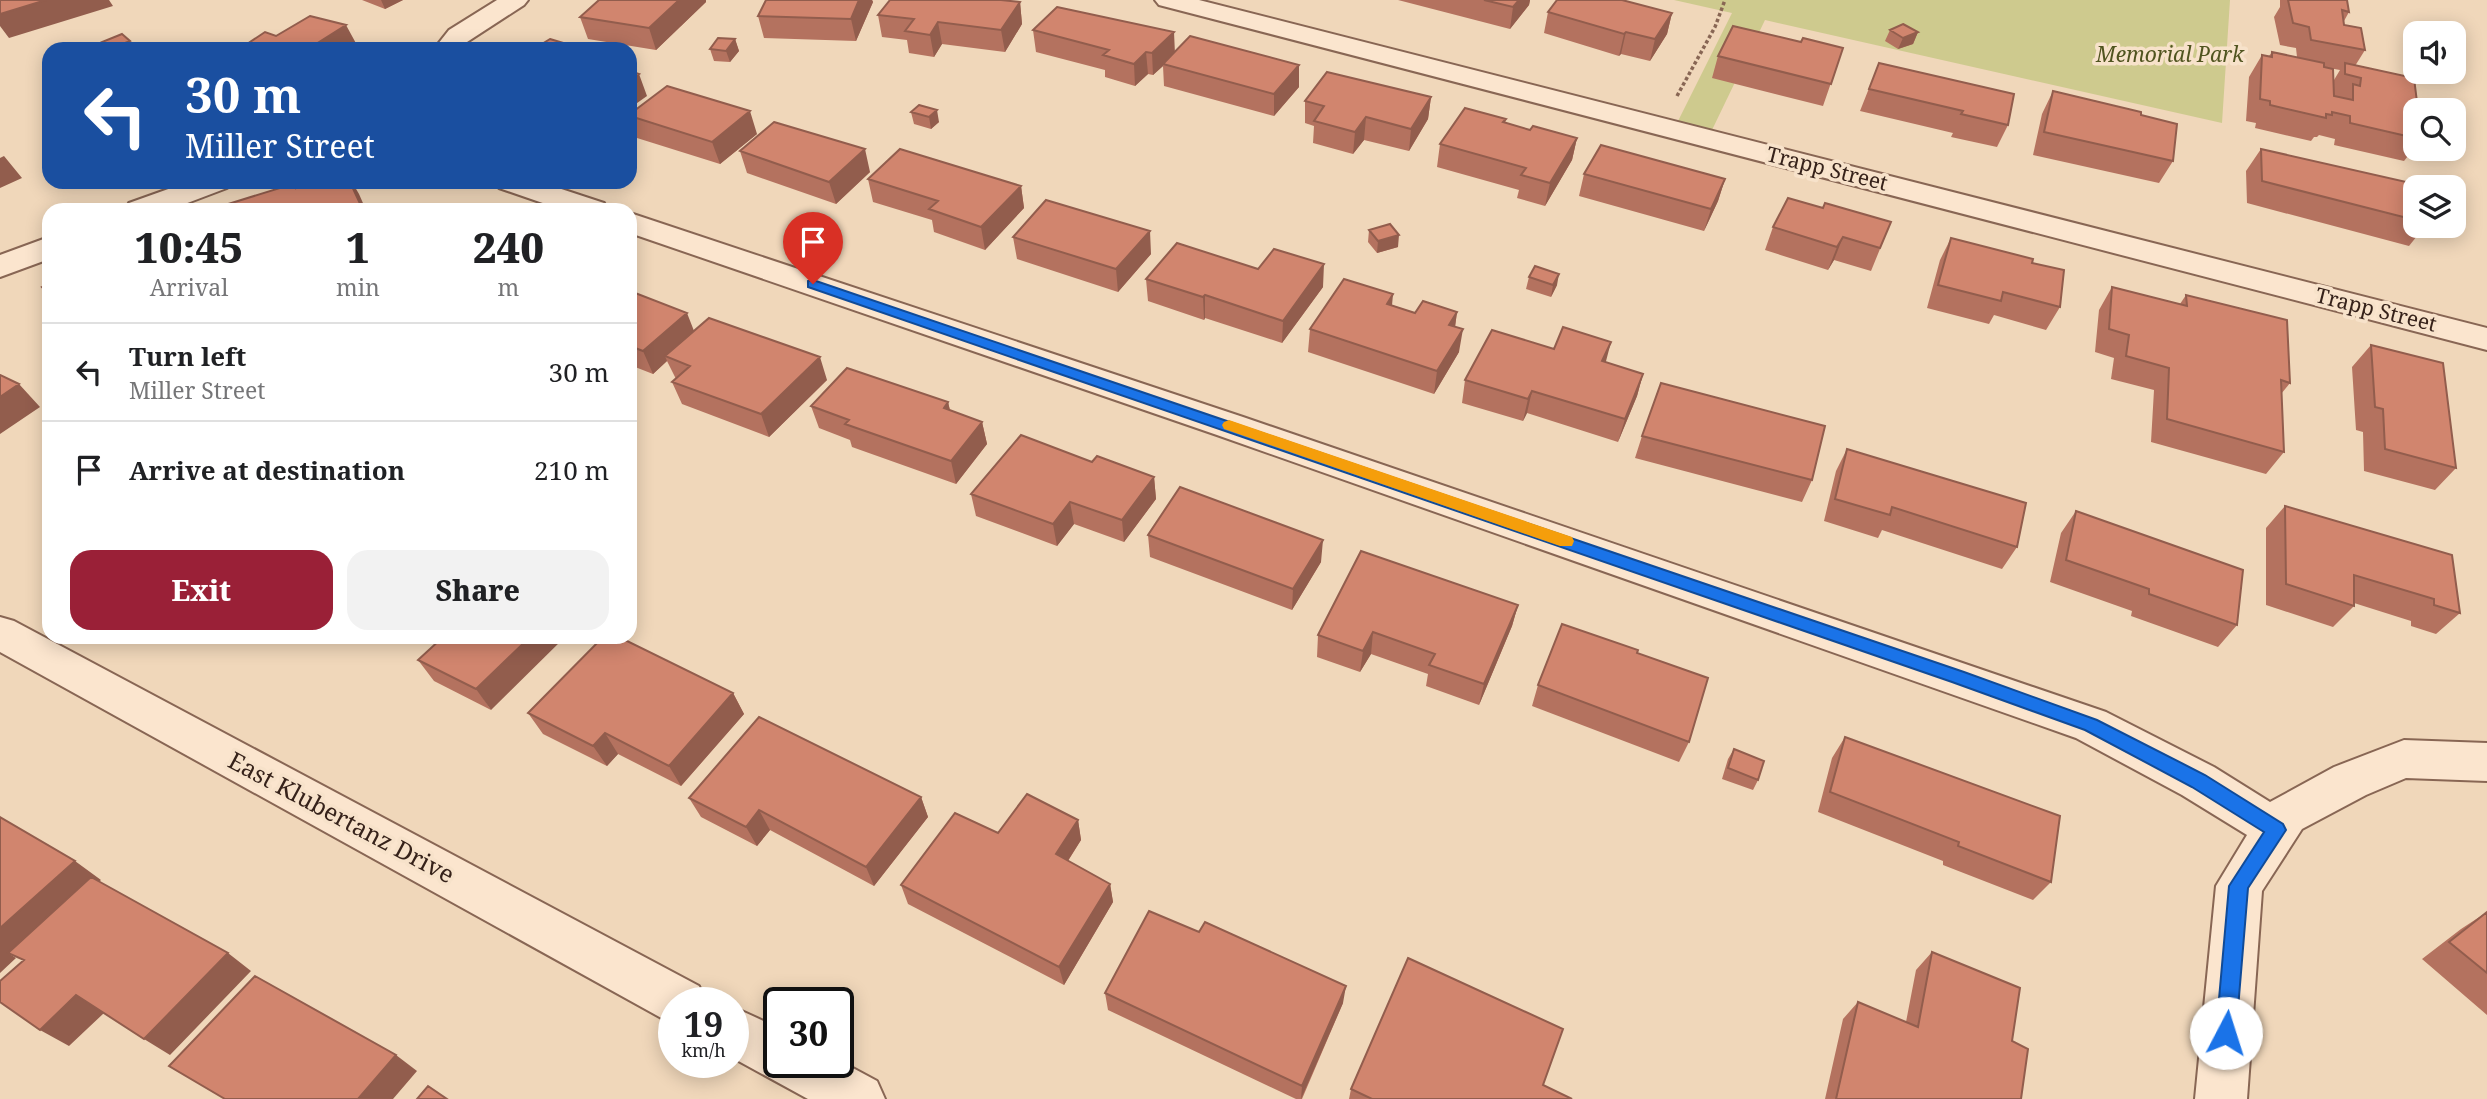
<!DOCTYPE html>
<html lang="en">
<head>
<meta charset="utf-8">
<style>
	body { margin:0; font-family:"Noto Serif",serif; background:#f2f2f2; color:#202124; height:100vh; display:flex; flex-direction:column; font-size:26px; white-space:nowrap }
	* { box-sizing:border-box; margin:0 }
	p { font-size:23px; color:#757577 }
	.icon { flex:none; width:38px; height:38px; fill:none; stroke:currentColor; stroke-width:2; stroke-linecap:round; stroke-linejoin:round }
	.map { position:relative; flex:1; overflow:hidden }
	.panel { position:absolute; left:42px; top:203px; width:595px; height:441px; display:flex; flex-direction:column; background:#fff; border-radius:21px; box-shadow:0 4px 18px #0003 }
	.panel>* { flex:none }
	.guide { position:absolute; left:42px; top:42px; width:595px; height:147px; border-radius:21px; box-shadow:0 4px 18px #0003; background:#1a4fa0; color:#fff; overflow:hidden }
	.tools { position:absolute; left:2403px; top:21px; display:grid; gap:14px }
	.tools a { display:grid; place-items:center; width:63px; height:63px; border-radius:14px; background:#fff; box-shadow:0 4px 18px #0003; font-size:35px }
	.speed { position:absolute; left:658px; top:987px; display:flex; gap:14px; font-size:35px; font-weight:700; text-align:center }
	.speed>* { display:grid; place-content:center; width:91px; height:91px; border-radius:50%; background:#fff; box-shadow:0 4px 18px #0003; line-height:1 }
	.speed small { font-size:18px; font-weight:400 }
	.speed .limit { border:4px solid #111; border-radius:10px; background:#fff; color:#111 }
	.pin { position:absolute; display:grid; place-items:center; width:60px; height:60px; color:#fff; margin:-72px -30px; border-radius:50% 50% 50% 0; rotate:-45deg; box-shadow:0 0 7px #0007 }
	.pin .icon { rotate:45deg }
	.me { position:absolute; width:77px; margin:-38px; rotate:5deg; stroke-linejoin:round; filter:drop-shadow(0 0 5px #0008) }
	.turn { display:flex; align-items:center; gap:24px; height:147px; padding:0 28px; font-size:32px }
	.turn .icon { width:91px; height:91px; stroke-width:2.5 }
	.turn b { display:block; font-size:49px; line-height:60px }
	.eta { display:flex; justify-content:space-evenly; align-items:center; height:119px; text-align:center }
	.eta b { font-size:42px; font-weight:800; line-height:49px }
	.button { display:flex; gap:14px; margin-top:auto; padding:14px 28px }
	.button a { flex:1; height:80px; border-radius:21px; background:#9a2037; color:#fff; font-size:28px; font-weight:800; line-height:80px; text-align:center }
	.button a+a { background:#f2f2f2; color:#202124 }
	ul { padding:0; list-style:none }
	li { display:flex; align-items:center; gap:21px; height:98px; padding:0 28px; border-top:2px solid #e0e0e0 }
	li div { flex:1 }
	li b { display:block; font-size:26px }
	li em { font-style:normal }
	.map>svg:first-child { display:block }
</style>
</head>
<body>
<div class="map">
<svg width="2487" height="1099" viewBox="0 0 2487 1099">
	<rect width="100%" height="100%" fill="#f0d7ba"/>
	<path fill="#ceca8e" d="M1674 0H2230L2222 123 1765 20 1712 130 1678 121 1732 13Z"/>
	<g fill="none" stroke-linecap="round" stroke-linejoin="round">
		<g stroke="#886654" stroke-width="4">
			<path id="minor" d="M497 0H528L524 5 467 42 461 49H434L449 30Z
				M1155 0H1199L2487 328V350L1159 5Z
				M188 182H231L227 188 169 210H125L129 203Z
				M495 182H540L604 203 608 210H563L499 188Z
				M630 213 1243 417 2106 712 2214 767 2270 802 2334 767 2404 740 2487 743V781L2406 778 2366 795 2302 829 2262 891 2247 1099H2195L2216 886 2247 835 2182 795 2076 738 1217 435 630 233Z
				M49 237V259L0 277V255Z
				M0 617 14 621 699 986 706 1003H674V1024L665 1020 0 652Z
				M733 1007 779 1028V1062H838V1060L877 1081 885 1099H808L733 1058Z"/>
		</g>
		<path stroke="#886654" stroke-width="3.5" stroke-dasharray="3.5 2.5" stroke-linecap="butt" d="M1677 96 1715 27 1725 0"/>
		<use href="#minor" fill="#fbe5ce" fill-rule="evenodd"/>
	</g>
	<path fill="#b4725f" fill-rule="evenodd" d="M362 0H403L385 9Z
		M766 0H872L873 2 856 41 764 38 758 16Z
		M1398 0H1530L1529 5 1510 29Z
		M2280 0H2347L2349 12 2344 21V25L2365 50 2355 66 2415 110V147L2404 161 2334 145 2335 139 2319 135 2317 137H2314L2311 141 2255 128 2256 123 2246 121 2249 77 2262 55 2269 56 2272 52 2297 57 2296 48 2280 45 2274 17 2280 7ZM2329 68 2340 70 2334 80Z
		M706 2 656 50 588 39 580 17Z
		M1020 2 1022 24 1005 52 942 44 934 57 909 53 907 40 882 37 878 15Z
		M1548 12 1672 13 1667 34 1650 61 1621 54 1619 56 1544 33Z
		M1033 30 1175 52 1299 87 1274 116 1164 86 1163 66 1153 75 1148 74 1135 86 1105 77V70L1036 52Z
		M1890 30 1918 32 1913 44 1898 49 1885 41Z
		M735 39 739 51 730 62 714 61 710 49Z
		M1801 42 1843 48 1823 106 1712 78 1718 56Z
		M1879 63 2008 125 1997 147 1951 137 1953 133 1860 111Z
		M2053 91 2141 115 2173 161 2159 183 2033 155 2042 114Z
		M1431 97 1428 119 1409 151 1364 140 1353 154 1313 143 1314 126 1305 123V101Z
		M919 105 939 122 931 129 914 124 911 112Z
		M630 114 757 134 720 164 637 138 630 120Z
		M1506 119 1505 123 1530 130 1577 138 1572 160 1545 206 1517 198 1519 190 1437 167 1440 144Z
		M2261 149 2415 187V226H2425L2409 246 2247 203 2246 171Z
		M740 151 870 172 836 204 747 173Z
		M1584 174 1725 179 1718 201 1704 231 1579 196Z
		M868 179 1021 186 1024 208 985 250 934 232 932 220 873 202Z
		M1823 208 1891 222 1871 271 1834 260 1828 270 1765 250 1773 227Z
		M1369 230 1398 247 1377 253 1368 242Z
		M1013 237 1151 254 1118 292 1017 259Z
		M1951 238 2032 263 2060 307 2046 330 1994 315 1989 324 1927 308 1940 260Z
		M1258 269 1323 287 1282 343 1205 318 1204 320 1148 301 1146 279Z
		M1529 277 1557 285 1551 297 1526 289Z
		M2112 287 2180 304 2186 295 2290 383 2281 394 2284 452 2266 474 2151 442 2154 390 2111 379 2114 358 2095 352 2099 310Z
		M630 291 694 331 827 380 769 437 682 404 672 382 676 379 667 361 653 374 630 365Z
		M1392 305 1415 313 1457 312 1455 327 1459 352 1434 394 1308 352 1310 329Z
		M2371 345 2456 468 2435 490 2364 471 2363 432 2356 430 2352 367Z
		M1554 349 1606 362 1643 374 1637 396 1618 442 1527 413 1523 421 1462 403 1465 380Z
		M948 402 950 410 982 422 987 444 956 484 852 447 850 440 819 428 811 406Z
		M1642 436 1812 480 1802 502 1635 458Z
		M1847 449 2017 547 2002 569 1882 530 1878 538 1824 521 1836 471Z
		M1092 462 1154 477 1156 499 1124 542 1074 524 1057 546 976 516 971 494Z
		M2285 506 2460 613 2436 634 2411 626V621L2354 603V606L2333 627 2266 605V528Z
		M2076 511 2237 625 2218 647 2131 616 2132 611 2050 582 2061 533Z
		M1148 535 1321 562 1292 610 1150 557Z
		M1518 605 1512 626 1479 705 1426 686 1428 674 1371 654 1360 672 1317 657 1318 635Z
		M443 637 491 710 434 681 418 660Z
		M1538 685 1689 742 1679 762 1532 706Z
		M733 693 744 714 681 786 618 754 607 766 543 734 528 713Z
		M1845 737 2051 882 2033 900 1943 865V861L1818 812 1832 758Z
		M1734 749 1758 780 1753 790 1722 779 1728 759Z
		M921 797 928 817 874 886 770 830 757 846 701 817 689 798Z
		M1078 820 1081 840 1068 861 1110 884 1113 902 1064 985 908 904 901 885 998 833Z
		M2487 912V1015L2422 959 2461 929Z
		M1199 932 1343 1003 1302 1099H1296L1108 1010 1105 993Z
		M1932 952 2012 1041 2021 1099H1825L1843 1019 1858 1002 1906 1022 1916 970Z
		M1543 1085 1572 1099H1349L1351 1089Z"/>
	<path fill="#925d4d" d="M46 0H109L113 6 9 38 0 26V14Z
		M381 0H403L385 9Z
		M679 0H706V2L656 50 649 28Z
		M859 0H872L873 2 856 41 851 19Z
		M1519 0H1530L1529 5 1510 29 1513 7Z
		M1020 2 1022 24 1005 52 1001 30Z
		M1672 13 1667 34 1650 61 1655 39Z
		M938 22 942 44 934 57 930 35Z
		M346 25 358 47 355 49H308Z
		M1174 32 1175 54 1163 64V66L1153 75 1152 53Z
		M1626 32 1621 54 1619 56 1624 34Z
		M1918 32 1913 44 1898 49 1903 38Z
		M735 39 739 51 730 62 726 51Z
		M130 41 135 49H110Z
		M1146 52 1148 74 1135 86 1134 64Z
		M1299 65V87L1274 116V94Z
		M639 74 647 96 630 108V80Z
		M1431 97 1428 119 1409 151 1411 129Z
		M937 110 939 122 931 129 929 117Z
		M750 111 757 134 720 164 712 142Z
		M1366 117 1364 140 1353 154 1355 132Z
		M1577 138 1572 160 1545 206 1550 183Z
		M865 149 870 172 836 204 829 182Z
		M4 156 22 178 0 188V158Z
		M1725 179 1718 201 1704 231 1711 209Z
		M350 182H352L359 194 366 210H363Z
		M1021 186 1024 208 985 250 981 227Z
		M1150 231 1151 254 1118 292 1116 269Z
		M1399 235 1398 247 1377 253 1378 241Z
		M1843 237 1834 260 1828 270 1837 247Z
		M1324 264 1323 287 1282 343 1283 321Z
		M1559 274 1557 285 1551 297 1553 285Z
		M1393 294 1391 317 1387 304Z
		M1205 295V318L1204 320 1203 297Z
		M1457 312 1454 334 1449 325Z
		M687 313 696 336 665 356 667 361 653 374 643 351Z
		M1463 329 1459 352 1434 394 1437 371Z
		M1611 342 1605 365 1602 361Z
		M820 357 827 380 769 437 761 414Z
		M1643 374 1637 396 1618 442 1625 419Z
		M19 384 40 407 0 434V397Z
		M1532 391 1527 413 1523 421 1528 399Z
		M948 402 953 425 944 408Z
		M982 422 987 444 956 484 951 461Z
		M1154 477 1156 499 1124 542 1122 520Z
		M1070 502 1074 524 1057 546 1053 524Z
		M1323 540 1321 562 1292 610 1293 589Z
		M1518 605 1512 626 1479 705 1484 684Z
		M1373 632 1371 654 1360 672 1363 651Z
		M530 637H565L491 710 476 689Z
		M733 693 744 714 681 786 669 766Z
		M605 733 618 754 607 766 593 746Z
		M921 797 928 817 874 886 866 867Z
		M759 810 770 830 757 846 746 827Z
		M1078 820 1081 840 1060 873 1056 854Z
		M75 861 101 880 17 957 8 953 16 958 0 973V928Z
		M1110 884 1113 902 1064 985 1059 967Z
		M228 953 251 971 170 1055 144 1039Z
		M1346 986 1343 1003 1301 1099 1302 1086Z
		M76 995 104 1013 69 1046 40 1030Z
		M396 1055 417 1071 393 1099H358Z"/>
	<path fill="#d1856e" stroke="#925d4d" stroke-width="2" d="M0 0H46L0 14Z
		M599 0H679L649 28 580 17Z
		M766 0H859L851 19 758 16Z
		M890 0H1001L1020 2 1001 30 938 22 930 35 905 31 914 19 878 15Z
		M1484 0H1519L1513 7Z
		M1557 0H1622L1672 13 1655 39 1626 32 1624 34 1548 12Z
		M2288 0H2347L2349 12 2342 10 2344 25 2361 28 2365 50 2311 40 2309 27 2293 23Z
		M1057 7 1174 32 1152 53 1146 52 1134 64 1103 55 1109 50 1033 30Z
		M310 16 346 25 308 49H251L244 46 265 32 276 36Z
		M1903 24 1918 32 1903 38 1890 30Z
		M1733 26 1801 42 1803 38 1843 48 1831 84 1718 56Z
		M122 34 130 41 110 49 102 42Z
		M1190 36 1299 65 1274 94 1163 64Z
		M718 38 735 39 726 51 710 49Z
		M550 39 580 48 534 49Z
		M2272 52 2324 63V67L2333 69 2334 96 2353 100V84L2360 86 2361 78 2345 74V63L2414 78 2418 110H2415V138L2350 123V116L2332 112V115L2326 114V118L2270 105V101L2260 99 2262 55 2272 57Z
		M1879 63 2014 94 2008 125 1961 114 1963 111 1869 89Z
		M630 71 639 74 630 80Z
		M1327 72 1431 97 1411 129 1366 117 1355 132 1314 121 1324 106 1305 101Z
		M667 86 750 111 712 142 630 116V114Z
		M2053 91 2141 112V115L2177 124 2173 161 2044 132Z
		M919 105 937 110 929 117 911 112Z
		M1465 108 1506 119 1503 122 1530 130 1533 126 1577 138 1550 183 1521 175 1526 168 1440 144Z
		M774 122 865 149 829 182 740 151Z
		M1601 145 1725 179 1711 209 1584 174Z
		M900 149 1021 186 981 227 929 209 938 201 868 179Z
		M2261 149 2424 186V187H2415V220L2262 181Z
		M314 182H350L363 210H209L296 183V188Z
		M1788 198 1823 208 1825 203 1891 222 1880 248 1843 237 1837 247 1773 227Z
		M1046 200 1150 231 1116 269 1013 237Z
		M1390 224 1399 235 1378 241 1369 230Z
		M1951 238 2033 259 2032 263 2064 270 2060 307 2003 292 2001 301 1938 285Z
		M1177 243 1258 269 1274 249 1324 264 1283 321 1205 295 1203 297 1146 279Z
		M1535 266 1559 274 1553 285 1529 277Z
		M1344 279 1393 294 1387 304 1415 313 1423 301 1457 312 1449 325 1463 329 1437 371 1310 329Z
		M49 284V294L42 287Z
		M2112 287 2187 306 2186 295 2287 320 2290 383 2281 380 2284 452 2167 419 2169 368 2126 356 2129 335 2109 329Z
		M630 291 687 313 643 351 630 346Z
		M709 318 820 357 761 414 672 382 690 366 665 356Z
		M1563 327 1611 342 1602 361 1643 374 1625 419 1532 391 1528 399 1465 380 1492 330 1554 349Z
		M2371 345 2443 363 2456 468 2385 449 2383 409 2375 407Z
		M847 368 948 402 944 408 982 422 951 461 845 424 849 420 811 406Z
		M0 375 19 384 0 397Z
		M1661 383 1825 426 1812 480 1642 436Z
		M1021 435 1092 462 1097 456 1154 477 1122 520 1070 502 1053 524 971 494Z
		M1847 449 2026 503 2017 547 1892 507 1890 515 1835 499Z
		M1180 487 1323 540 1293 589 1148 535Z
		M2285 506 2452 555 2460 613 2434 605V599L2354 575V606L2286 584Z
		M2076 511 2243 570 2237 625 2149 594V589L2066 560Z
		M1361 551 1518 605 1484 684 1429 665 1435 654 1373 632 1363 651 1318 635Z
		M1562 624 1638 650 1637 653 1708 678 1689 742 1538 685Z
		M443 637H530L476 689 418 660Z
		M603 637H619L733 693 669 766 605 733 593 746 528 713Z
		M759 717 921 797 866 867 759 810 746 827 689 798Z
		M1845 737 2060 816 2051 882 1958 846 1959 842 1830 792Z
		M1734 749 1764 761 1758 780 1728 768Z
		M1027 794 1078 820 1056 854 1110 884 1059 967 901 885 955 813 998 833Z
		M0 817 75 861 0 928Z
		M91 877 228 953 144 1039 76 995 40 1030 0 1002V981L24 960 8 953Z
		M1149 911 1199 932 1205 922 1346 986 1302 1086 1105 993Z
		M2487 912V973L2449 942Z
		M1932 952 2020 988 2012 1041 2028 1049 2021 1099H1836L1858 1002 1918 1027Z
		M1408 958 1563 1029 1543 1085 1572 1099H1372L1351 1089Z
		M255 976 396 1055 358 1099H225L169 1066Z
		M428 1086 447 1099H417Z"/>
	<path fill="#1a73e8" stroke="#114b97" stroke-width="2" d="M813 280 1964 672 2097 720 2205 775 2283 824 2286 830 2248 888 2236 1033 2233 1040 2226 1043 2219 1040 2216 1033 2229 886 2264 832 2192 787 2085 730 1952 682 808 287V281Z"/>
	<path fill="#f59e0b" d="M1229 420 1572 537 1574 541 1572 546H1560L1224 429 1222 425 1224 422Z"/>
	<g text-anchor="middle" stroke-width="7" stroke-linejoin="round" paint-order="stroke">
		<g font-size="21" font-style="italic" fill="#50541f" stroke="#f7e2ca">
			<text x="2170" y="62">Memorial Park</text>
		</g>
		<g font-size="21" fill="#36221a" stroke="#f7e2ca">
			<text transform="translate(1827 169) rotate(14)" y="7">Trapp Street</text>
			<text transform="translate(2376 310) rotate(14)" y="7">Trapp Street</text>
		</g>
		<g font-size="24" fill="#36221a" stroke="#f7e2ca">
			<text transform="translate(341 818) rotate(28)" y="8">East Klubertanz Drive</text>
		</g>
	</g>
</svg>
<div class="tools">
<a><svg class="icon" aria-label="sound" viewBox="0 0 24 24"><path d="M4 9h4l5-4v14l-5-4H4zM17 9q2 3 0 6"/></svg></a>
<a><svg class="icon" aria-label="search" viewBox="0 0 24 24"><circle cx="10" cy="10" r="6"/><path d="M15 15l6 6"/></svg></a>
<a><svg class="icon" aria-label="layers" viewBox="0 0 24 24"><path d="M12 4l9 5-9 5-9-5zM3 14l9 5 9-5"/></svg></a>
</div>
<div class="speed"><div>19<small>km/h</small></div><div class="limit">30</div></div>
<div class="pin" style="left:813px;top:284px;background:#d93025"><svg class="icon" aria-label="arrive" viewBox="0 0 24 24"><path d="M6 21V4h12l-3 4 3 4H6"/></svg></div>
<svg class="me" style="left:2226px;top:1033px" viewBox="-20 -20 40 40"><circle r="19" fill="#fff"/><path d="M0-13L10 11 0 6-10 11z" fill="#1a73e8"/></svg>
<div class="guide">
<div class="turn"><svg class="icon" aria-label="left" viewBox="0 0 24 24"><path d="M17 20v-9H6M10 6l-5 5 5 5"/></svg><div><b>30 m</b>Miller Street</div></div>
</div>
<section class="panel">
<div class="eta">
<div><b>10:45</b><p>Arrival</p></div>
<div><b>1</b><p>min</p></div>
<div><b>240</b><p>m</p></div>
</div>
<ul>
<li><svg class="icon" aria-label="left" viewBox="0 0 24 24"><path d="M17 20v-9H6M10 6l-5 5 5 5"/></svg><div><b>Turn left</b><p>Miller Street</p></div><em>30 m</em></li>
<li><svg class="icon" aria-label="arrive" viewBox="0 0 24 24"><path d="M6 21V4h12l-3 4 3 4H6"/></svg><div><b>Arrive at destination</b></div><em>210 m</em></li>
</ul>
<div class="button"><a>Exit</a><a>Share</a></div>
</section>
</div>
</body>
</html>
